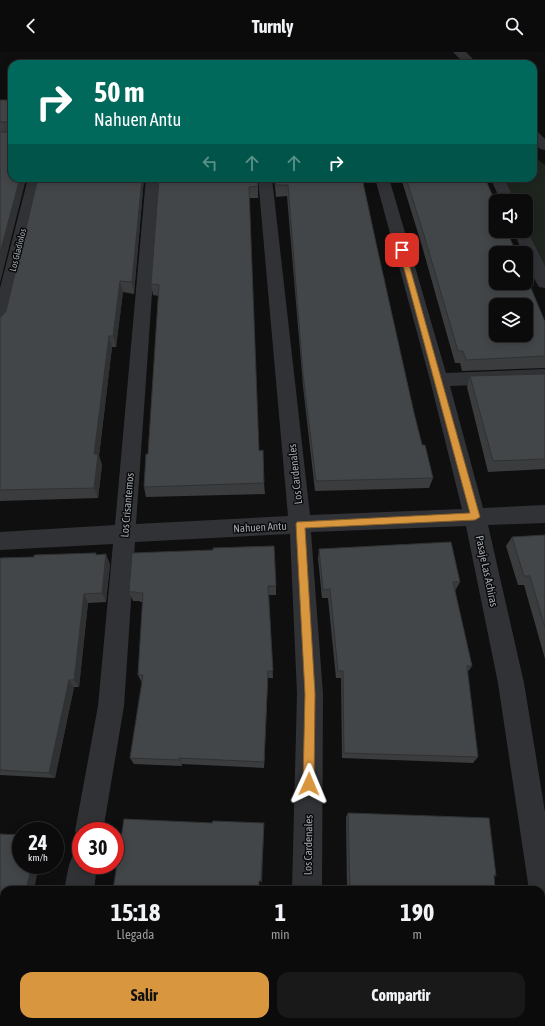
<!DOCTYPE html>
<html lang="es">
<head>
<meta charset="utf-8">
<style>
	body { margin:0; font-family:"Asap Condensed",sans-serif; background:#19191a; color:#f1f3f6; height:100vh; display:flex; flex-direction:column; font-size:15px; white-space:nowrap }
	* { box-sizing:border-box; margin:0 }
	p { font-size:13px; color:#9a9b9d }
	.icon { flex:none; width:22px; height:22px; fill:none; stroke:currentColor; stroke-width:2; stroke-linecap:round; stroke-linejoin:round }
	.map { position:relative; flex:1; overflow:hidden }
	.side { position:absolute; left:0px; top:834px; width:545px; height:140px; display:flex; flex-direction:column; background:#0b0b0c; border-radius:12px 12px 0 0; box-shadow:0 2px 10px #0003,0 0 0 1px #2b2b2d }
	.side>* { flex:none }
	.guide { position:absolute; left:8px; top:8px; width:529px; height:122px; border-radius:12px; box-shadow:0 2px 10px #0003,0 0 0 1px #2b2b2d; background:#00695c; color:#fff; overflow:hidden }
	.buttons { position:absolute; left:489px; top:142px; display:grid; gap:8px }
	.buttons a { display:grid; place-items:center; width:44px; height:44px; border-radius:8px; background:#0b0b0c; box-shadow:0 2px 10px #0003,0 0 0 1px #2b2b2d; font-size:20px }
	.speed { position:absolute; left:12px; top:770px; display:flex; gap:8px; font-size:20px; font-weight:700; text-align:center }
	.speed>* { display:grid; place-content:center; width:52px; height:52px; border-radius:50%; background:#0b0b0c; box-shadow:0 2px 10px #0003,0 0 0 1px #2b2b2d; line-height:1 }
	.speed small { font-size:10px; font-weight:400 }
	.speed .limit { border:6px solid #d22; background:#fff; color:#111 }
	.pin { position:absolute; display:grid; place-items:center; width:34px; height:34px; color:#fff; margin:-17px; border-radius:8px; box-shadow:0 2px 6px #0006 }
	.me { position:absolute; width:44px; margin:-22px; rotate:1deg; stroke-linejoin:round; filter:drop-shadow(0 0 3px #0008) }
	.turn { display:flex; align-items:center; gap:14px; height:84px; padding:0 20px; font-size:18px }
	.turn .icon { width:52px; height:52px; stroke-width:2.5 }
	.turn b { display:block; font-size:28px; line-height:34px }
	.lanes { display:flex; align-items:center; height:38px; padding:0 20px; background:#0003; justify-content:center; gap:20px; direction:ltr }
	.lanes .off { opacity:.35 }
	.eta { display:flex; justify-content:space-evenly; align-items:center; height:68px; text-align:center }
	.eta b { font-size:24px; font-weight:700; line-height:28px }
	.button { display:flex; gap:8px; margin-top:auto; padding:8px 20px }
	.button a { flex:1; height:46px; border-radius:12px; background:#d8963f; color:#111; font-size:16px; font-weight:700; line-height:46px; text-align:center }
	.button a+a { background:#19191a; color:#f1f3f6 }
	header { display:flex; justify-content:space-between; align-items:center; height:52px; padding:0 20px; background:#0b0b0c; font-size:18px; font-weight:700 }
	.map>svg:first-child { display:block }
</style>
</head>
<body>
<header><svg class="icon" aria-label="back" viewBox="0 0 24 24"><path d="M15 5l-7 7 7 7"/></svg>Turnly<svg class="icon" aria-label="search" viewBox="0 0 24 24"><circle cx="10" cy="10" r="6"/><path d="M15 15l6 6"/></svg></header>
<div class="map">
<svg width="545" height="974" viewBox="0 0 545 974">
	<rect width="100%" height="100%" fill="#0f0f10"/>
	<path fill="#1e241e" d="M533 104 545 113V217L526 175V149H514L504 126H533Z"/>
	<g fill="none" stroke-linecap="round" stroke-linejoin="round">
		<path fill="#313235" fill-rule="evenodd" d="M453 0H466L478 12H465Z
			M533 79 538 80 545 87V98L540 97 533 90Z
			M28 126H42L9 270 6 274 0 276V236Z
			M146 126H160L136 472 288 464 258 126H272L310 463 462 457 430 328 375 126H389L446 321 545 317V331L450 334 483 456 545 453V471L488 473 524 631 545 760V864L541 862V838H529L498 631 466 474 311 480 323 642 322 838H292L297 642 290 482 135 490 124 654 103 779H81V790L79 789 75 779 98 654 113 492 0 498V480L115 473Z
			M490 126H504L515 149H501Z
			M526 176 545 214V236L539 235C533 225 526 212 526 201H523L513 179H526Z
			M81 799V813H97L94 838H64L69 813 73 803Z
			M40 970H72L71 974H39Z
			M290 970H322V974H290Z"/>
	</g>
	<path fill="#3a3c3e" d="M0 48H12V126H26L0 230Z
		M38 126H144L134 242 123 240 116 295H112L99 404 102 413 98 446 0 449V265L2 264 6 259Z
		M159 126 258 134V146H249L259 399 264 431 265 442 146 445 144 435 148 402 159 244 153 243 151 232Z
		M274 126H362L376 191 414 361 422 393 433 426 429 436 315 439 303 334 287 144 276 145Z
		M401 126H485L545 270V316L462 319 460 311H455L422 194Z
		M545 322V417L488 420 467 335 470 324Z
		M545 483V607L524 533H518L506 494 512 485Z
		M319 497 460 530 455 539 472 614 467 621 478 705 473 711 342 706 341 626H336L328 546H322L318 506Z
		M97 503 110 512 106 550 88 551 79 635H74L55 726 0 723V506Z
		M276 534V543H269L273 626H268L264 716 182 712V714L134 712 130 706 142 631 138 623 143 550H140V549H133L129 540Z
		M348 761 496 824H494L495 838H347L346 765Z"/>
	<path fill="#2f3132" d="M20 126H26L0 230V201Z
		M142 126H144L134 242 132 230Z
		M120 229 123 240 116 295 113 284Z
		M109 284 112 295 99 404 102 413 98 446 94 436V402Z
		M106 502 110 512 106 550 102 541Z
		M84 542 88 551 79 635 74 628Z
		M268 619V626L264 716V710Z
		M69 628 74 635 55 726 49 721Z
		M179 706 182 712V714L179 708Z
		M264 771V776L262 832 261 829Z
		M32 813H39L34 838H26Z
		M4 928V946L0 947Z"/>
	<path fill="#434648" stroke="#2f3132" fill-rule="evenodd" d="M0 48H12V126H20L0 201V80H10V70H0Z
		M38 126H142L132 230 120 229 113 284H109L94 402H98L94 436 0 438V265L2 264 6 259Z
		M159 126H257L258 134 249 135 259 399 263 398 264 431 144 435 146 402H148L159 233 151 232Z
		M275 126H362L376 191 414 361 422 393H425L433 426 316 429 303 322 288 133H276Z
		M406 126H485L496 152V179H507L516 201H496V231H526V224L545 270V304L466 308 463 299H458L424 183ZM496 253H526V283H496Z
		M545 322V407L493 409 470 324Z
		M545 483V576L530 524H524L512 485Z
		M451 490 460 530H453L472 614H467L478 705 344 701 343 619H338L330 537 323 538 319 497Z
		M274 494 276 534H268L273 619H268L264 710 179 706V708L130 706 143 623H138L143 541H137V540H129L132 501 213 498V496Z
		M96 501V503L106 502 102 541 84 542 74 628H69L49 721 0 718V506L34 505V503Z
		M348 761 489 766 496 824 494 823 495 838H350Z
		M124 767 212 771 213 769 264 771 261 829H259V838H113Z
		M0 782 21 783V813H32L26 838H4V928L0 946Z"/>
	<path fill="#d8963f" stroke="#8c6229" d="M402 196 405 198 480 465 475 468 305 476 315 642 314 732 313 736 309 738 305 736 303 732 305 642 296 472 297 470 470 461 399 198Z"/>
	<g text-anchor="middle" stroke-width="3" stroke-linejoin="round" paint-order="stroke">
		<g font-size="9" fill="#a2a8af" stroke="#0a0a0b">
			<text transform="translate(18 198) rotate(-76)" y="3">Los Gladiolos</text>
		</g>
		<g font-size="11" fill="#a2a8af" stroke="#0a0a0b">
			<text transform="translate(295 422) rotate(-96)" y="4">Los Cardenales</text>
			<text transform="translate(127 453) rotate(-85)" y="4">Los Crisantemos</text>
			<text transform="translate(260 475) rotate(-3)" y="4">Nahuen Antu</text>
			<text transform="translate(487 519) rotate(78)" y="4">Pasaje Las Achiras</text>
			<text transform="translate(308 793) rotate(-89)" y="4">Los Cardenales</text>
		</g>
	</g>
</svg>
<div class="buttons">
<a><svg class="icon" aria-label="sound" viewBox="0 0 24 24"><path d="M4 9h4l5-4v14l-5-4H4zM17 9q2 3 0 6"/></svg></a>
<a><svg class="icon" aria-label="search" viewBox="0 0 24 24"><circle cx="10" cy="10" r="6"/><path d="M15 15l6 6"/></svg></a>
<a><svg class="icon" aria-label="layers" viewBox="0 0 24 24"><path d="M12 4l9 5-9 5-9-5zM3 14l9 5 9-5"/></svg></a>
</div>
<div class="speed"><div>24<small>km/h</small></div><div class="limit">30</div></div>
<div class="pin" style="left:402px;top:198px;background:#d93025"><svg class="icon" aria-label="arrive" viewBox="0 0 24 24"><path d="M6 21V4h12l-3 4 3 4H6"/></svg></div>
<svg class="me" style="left:309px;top:732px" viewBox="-20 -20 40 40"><path d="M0-17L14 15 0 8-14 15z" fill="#d8963f" stroke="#fff" stroke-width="4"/></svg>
<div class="guide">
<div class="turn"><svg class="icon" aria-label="right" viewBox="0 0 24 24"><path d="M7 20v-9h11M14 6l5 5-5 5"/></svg><div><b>50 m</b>Nahuen Antu</div></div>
<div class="lanes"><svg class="icon off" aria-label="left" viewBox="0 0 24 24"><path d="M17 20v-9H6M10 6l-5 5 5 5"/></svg><svg class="icon off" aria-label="ahead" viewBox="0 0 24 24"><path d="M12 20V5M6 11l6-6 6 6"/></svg><svg class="icon off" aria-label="ahead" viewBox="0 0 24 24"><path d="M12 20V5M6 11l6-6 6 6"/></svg><svg class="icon" aria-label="right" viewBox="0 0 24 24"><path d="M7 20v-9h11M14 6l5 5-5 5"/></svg></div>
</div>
<section class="side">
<div class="eta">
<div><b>15:18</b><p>Llegada</p></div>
<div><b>1</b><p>min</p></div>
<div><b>190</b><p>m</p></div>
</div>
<div class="button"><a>Salir</a><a>Compartir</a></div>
</section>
</div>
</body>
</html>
